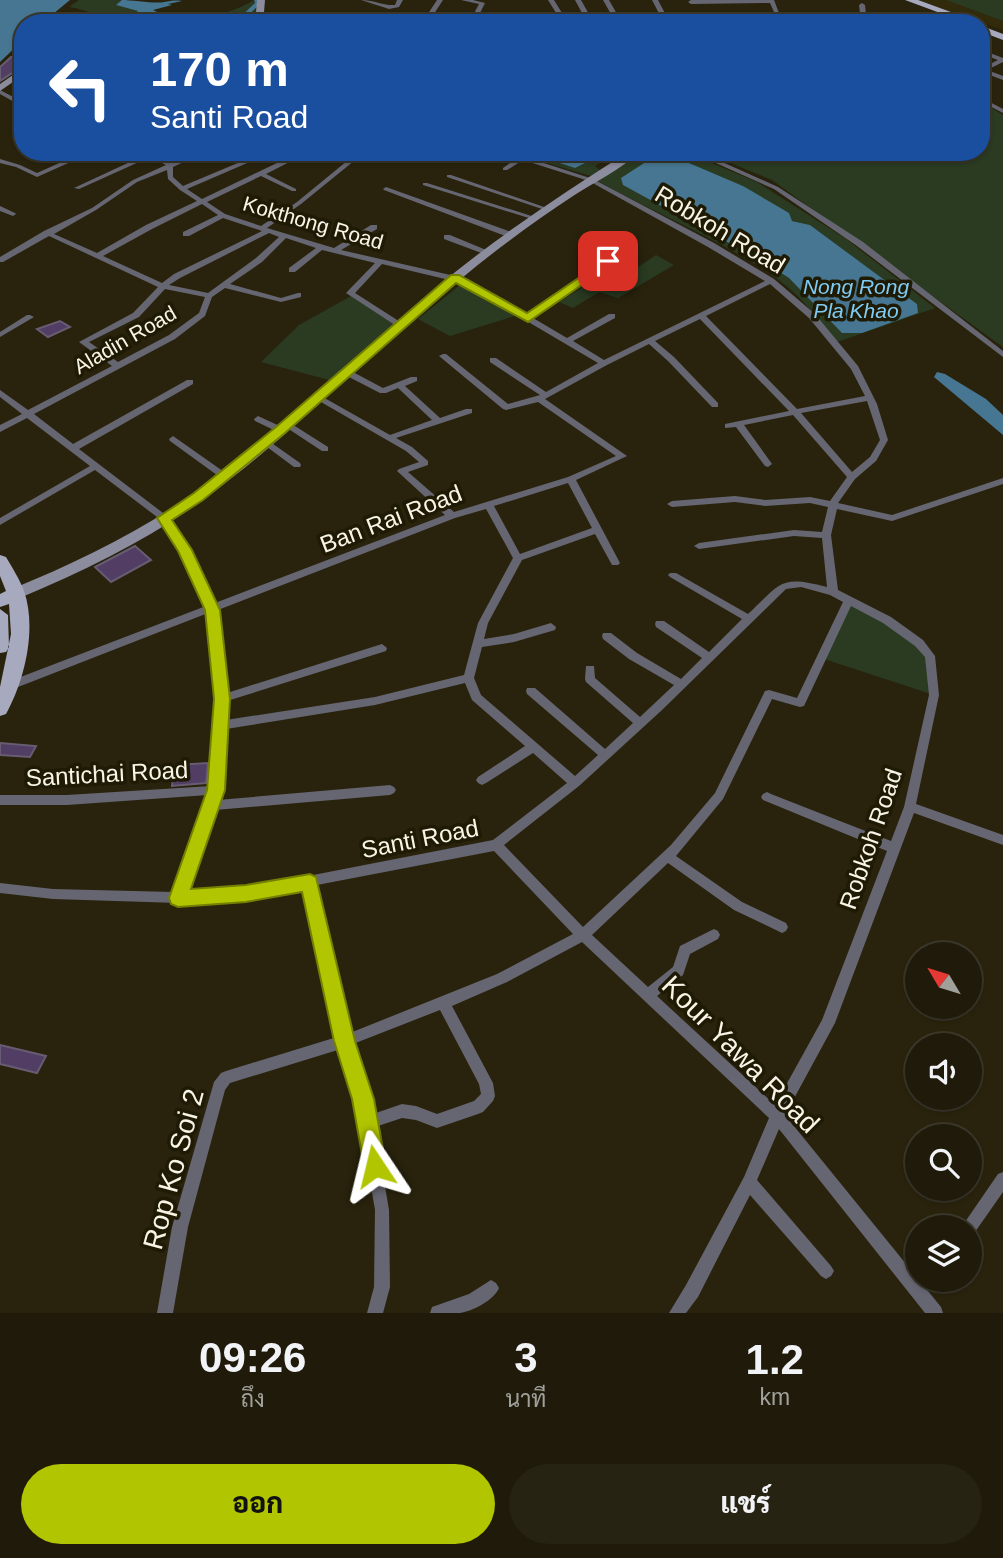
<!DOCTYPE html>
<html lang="th">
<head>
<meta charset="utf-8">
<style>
	body { margin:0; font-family:Helvetica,Sarabun,sans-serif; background:#272313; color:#f1f3f6; height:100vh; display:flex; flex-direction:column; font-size:26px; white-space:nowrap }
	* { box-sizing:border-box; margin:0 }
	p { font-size:23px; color:#a1a19c }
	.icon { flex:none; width:38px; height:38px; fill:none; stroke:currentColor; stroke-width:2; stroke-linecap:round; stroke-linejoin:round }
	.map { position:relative; height:1313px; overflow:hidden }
	.sheet { display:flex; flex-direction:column; background:#1f1a0a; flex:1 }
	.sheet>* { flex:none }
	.banner { position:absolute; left:14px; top:14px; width:976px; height:147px; border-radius:28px; box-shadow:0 2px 5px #0004,0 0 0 2px #3c382b; background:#1a4fa0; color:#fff; overflow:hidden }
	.needle { width:46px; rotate:308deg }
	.tools { position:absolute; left:905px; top:942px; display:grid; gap:14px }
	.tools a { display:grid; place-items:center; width:77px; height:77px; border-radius:50%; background:#1f1a0a; box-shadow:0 2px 5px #0004,0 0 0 2px #3c382b; font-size:35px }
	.pin { position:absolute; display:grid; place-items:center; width:60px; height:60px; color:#fff; margin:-30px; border-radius:14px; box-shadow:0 4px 10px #0006 }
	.me { position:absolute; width:77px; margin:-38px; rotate:350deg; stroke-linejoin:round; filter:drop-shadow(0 0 5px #0008) }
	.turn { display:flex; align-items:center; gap:24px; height:147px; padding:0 21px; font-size:32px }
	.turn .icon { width:91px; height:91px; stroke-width:2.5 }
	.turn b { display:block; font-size:49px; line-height:60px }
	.eta { display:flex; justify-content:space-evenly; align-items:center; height:119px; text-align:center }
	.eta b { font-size:42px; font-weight:800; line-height:49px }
	.action { display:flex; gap:14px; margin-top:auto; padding:14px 21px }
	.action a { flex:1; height:80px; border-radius:42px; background:#b1c500; color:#111; font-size:28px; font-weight:800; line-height:80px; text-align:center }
	.action a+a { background:#272313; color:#f1f3f6 }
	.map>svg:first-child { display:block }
</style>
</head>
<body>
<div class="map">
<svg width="1003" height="1313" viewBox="0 0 1003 1313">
	<rect width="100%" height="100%" fill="#29230d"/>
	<path fill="#312a0b" d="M916 0H946L1003 21V30Z"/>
	<path fill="#2a3b22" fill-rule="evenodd" d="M79 0H122L117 5 138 11 125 23C106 22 89 9 69 7Z
		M254 0 256 12 246 23H181L189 19 202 22C220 13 237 11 254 0Z
		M946 0H1003V21Z
		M982 102 1003 115V347L772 180 704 152H982Z
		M510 152H525L575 168 608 152H619L595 166 601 171 591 176Z
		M641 152H685L757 182 846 239 935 308 837 342C820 321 801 296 779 280 723 240 656 214 596 180ZM658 154H668L743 186 792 221 810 225 917 304 842 332 789 278 746 251 747 246Z
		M656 255 674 265 618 298 599 292 573 308 559 302 593 281 609 287Z
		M465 281 521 314 450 336 418 319Z
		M353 295 401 325 337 382 261 362 299 325Z
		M849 600 887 620 930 656 934 695 821 658Z"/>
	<path fill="#467691" d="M0 0H70L42 23H23V40L0 62Z
		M122 0C132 0 157 4 164 2 171 1 174 0 182 1L168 4 172 5 153 10 157 12 135 23H125L138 11 116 5Z
		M525 152H608L575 168Z
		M658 154H668L743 186 789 213 792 221 810 225 917 304 918 313 862 333H842L789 278 746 251 747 246 742 243H729L623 185 621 178Z
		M937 372 945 374 986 399 1003 415V435L934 377Z"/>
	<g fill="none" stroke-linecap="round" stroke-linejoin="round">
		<path fill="#467691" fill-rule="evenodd" d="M254 0H260L261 3 240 23H234L255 3Z"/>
	</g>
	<path fill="#523e64" stroke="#675c72" stroke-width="2" d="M11 57 23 58V66L0 81V67Z
		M60 321 70 327 48 337 37 329Z
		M135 546 151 560 111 582 95 567Z
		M0 743 36 746 30 757 0 755Z
		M208 763 206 783 172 786 175 765Z
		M0 1045 46 1056 37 1073 0 1064Z"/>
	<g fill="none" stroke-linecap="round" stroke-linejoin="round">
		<path fill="#656671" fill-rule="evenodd" d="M361 0C373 0 384 6 395 5L397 0H403L399 7 389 9Z
			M437 0H443L428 23H422Z
			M461 0H473L485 3 475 23H469L479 4Z
			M548 0H554L562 13H582L575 0H581L594 23H588L584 16H558Z
			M603 0H609L622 23H616Z
			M652 0H658L670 23H664Z
			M774 0 779 13 851 16 860 13 859 5 862 3 865 5 866 14 851 20 777 16 697 17 695 14 774 12 770 3 691 4 688 2 691 0Z
			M699 17 710 23 699 21 685 23Z
			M982 50 1003 58V62L987 70 1003 76V80L982 72V68L998 60 982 54Z
			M0 90 23 102V107L0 94Z
			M982 98 1003 109V113L982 102Z
			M84 152H93L37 177 16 167 0 163V159L20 165 37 173Z
			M142 152H150L171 163 196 152H205L173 167V177L183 186 252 157 247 152H253L259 156V158L187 189 202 199 300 152H309L266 174 296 189V191H292L261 176 207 202 225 214 261 226 297 202 358 152H365L301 204 267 228 334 248 371 225H377V229L341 250 468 279 528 315 604 260V250L611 248V263L533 318 567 338 609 314H615V318L573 341 604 360 765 281 708 247 589 181 523 160 507 170H503V168L517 158 500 152H510L593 179 714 243 774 279 815 314 858 366 877 404 888 440 876 461 855 479 838 503 892 515 1003 478V484L892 521 837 509 831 535 838 590 891 617 923 640 935 656 939 695 916 804 1003 835V845L914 813 835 1023 785 1115 941 1307 943 1313H925L779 1129 757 1180 831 1266 834 1271 831 1276 826 1279 821 1276 750 1195 698 1297 686 1313H669L686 1285 744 1177 769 1118 582 942 507 982 452 1006 493 1083 495 1096 493 1101 483 1112 478 1114 437 1128 416 1120 402 1118 375 1127 389 1210 390 1287 383 1313H367L374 1287 375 1210 356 1099 341 1049 230 1083 225 1090 188 1227 173 1313H157L172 1227 214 1082 221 1073 226 1071 337 1037 305 887 246 898 178 903 53 899 0 893V883L53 889 174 892 208 795 67 805H0V795H67L211 786 217 699 208 613 13 689H5L4 686 5 683 206 606 180 551 161 520 95 470 0 525V518L90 466 27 418 0 432V425L22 414 0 397V390L28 410 112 366 79 342 133 313 158 287 49 236 3 262H0V257L44 231 92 208 133 180 166 165 150 157 79 189 74 188 145 155ZM167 170 168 179 180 190 197 201 146 225 97 253 54 234 96 210 137 182ZM202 204 218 215 183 232V236H189L223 218 262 231 174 274 162 283 103 256 152 229ZM269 233 279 237 256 258 208 293 169 285 180 278ZM286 238 316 248 289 268V272H295L322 250 375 263 346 293 398 327H401L405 325 355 293 382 264 462 283 598 363 546 392 496 358H490V362L540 395 508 404 446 354H443L439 356 503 409 506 410 538 402 616 456 568 477 454 512 408 472 428 465V461L412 447 396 438 472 413V409H466L440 418 405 386 417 381V377H411L383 388 351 371H345V375L380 393H386L398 388 432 420 390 435 321 396 318 395 314 398 406 451 419 462 399 469 397 471 445 515 215 603 190 550 167 516 79 449 193 384V380H187L73 444 34 414 175 339 205 316 212 297 225 288 281 302 301 297V293H298L281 298 230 284 262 262ZM770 284 809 318 851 369 865 396 797 409 706 316ZM165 289 205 297 199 313 169 335 118 362 89 342 139 317ZM700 319 789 411 725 424V428L736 427 765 466 768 467 772 464 744 425 793 415 847 477 830 501 810 497 765 500 735 496 672 501 667 504 672 507 735 502 765 506 810 503 828 507 822 532 794 530 699 543 694 546 699 549 794 536 822 538 827 587C780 575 782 582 748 614L676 573H670L668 575 670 577 742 619 709 652 664 621H656L655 624 656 627 702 658 681 679 637 653 611 633H603L602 636 603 639 629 659 674 685 640 717 595 678 594 666H586L585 679 586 682 633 723 605 749 535 688H527L526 691 527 694 598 755 575 776 481 695 474 678 482 647 514 642 555 630 556 627 551 623 514 634 484 639 488 623 522 560 595 534 612 565H618L620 563 576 480 627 456 545 399 607 365 649 344 668 361 712 407H718V403L674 357 655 341ZM867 401 880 440 870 457 852 472 801 413ZM568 483 592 528 520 554 494 506ZM486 509 513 558 478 623 464 675 375 697 226 720 227 701 386 651 387 648 382 644 227 693 218 610 455 518ZM801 587 830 595 843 602 797 698 769 690 765 691 715 793 671 845 583 927 504 845 579 786 662 710 786 589ZM851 606 883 623 915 646 925 657 929 695 904 807 891 841 771 794 767 792 763 794 761 797 763 800 887 851 822 1020 775 1105 657 996 683 975 690 954 718 939 720 935 718 931 714 929 680 946 673 967 648 987 592 935 668 863 734 910 778 931 782 933 786 931 788 927 786 923 742 902 676 856 723 799 772 699 800 707 804 706ZM465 683 472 700 525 746 478 777 476 780 478 783 482 785 486 783 533 753 567 783 493 840 246 888 186 892 215 810 390 795 394 793 396 790 394 787 390 785 218 800 222 790 226 729 375 705ZM494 851 573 934 497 974 350 1033 317 885ZM440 1010 479 1084 481 1094 474 1101 437 1114 416 1106 402 1104 373 1114 370 1099 353 1044Z
			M691 152H700L778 187 863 242 1003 351V357L857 246 774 189Z
			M447 175H451L550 209 545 210 447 177Z
			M423 183H427L538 218 532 219 423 185Z
			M386 187 514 233 515 235 508 237 384 190 383 189Z
			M0 206 15 213 16 214 13 216 0 211Z
			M444 235H450L491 252 484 254 444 239Z
			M27 315H30L34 317 0 337V332Z
			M258 416 284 428 285 430 281 433 278 432 255 421 254 419Z
			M287 421 328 447V451H322L284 426V422Z
			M173 436 227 474 229 476 227 478H221L170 441 169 439Z
			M266 439 300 463 301 465 300 467H294L263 444 262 442Z
			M1003 1172V1192L975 1232 970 1234V1227H963L965 1222 998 1174Z
			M491 1280 496 1283 499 1288C494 1300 473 1311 460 1313 451 1313 440 1313 430 1313L432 1307 469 1294Z"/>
		<path fill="#8b8c9d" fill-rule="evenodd" d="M257 0H265L264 12 255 23H247L256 12Z
			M23 68V75L0 91V84Z
			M628 152H640C621 169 595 182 573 196 535 221 498 248 462 278 374 349 296 432 204 499 148 540 86 570 22 597H12L10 593 12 589C75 563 138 533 194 493 287 427 366 344 454 273 509 229 568 190 628 152Z"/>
		<path fill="#a7a9bf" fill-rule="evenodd" d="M905 0H918L981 23H967Z
			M982 26 1003 34V40L982 32Z
			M0 555 6 557C12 567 20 580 24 591 37 628 25 680 6 714L0 716V687L11 634 9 604 0 607V594L6 591 0 576Z
			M0 609 8 615 9 647 6 652 0 653Z"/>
	</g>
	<path fill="#b1c500" stroke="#738000" stroke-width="2" d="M608 258 613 261 612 264 528 322 456 283 285 433 203 500 172 520 192 550 220 610 230 699 225 790 191 889 246 885 310 874 316 877 355 1041 374 1099 386 1166 383 1174 375 1177 367 1174 364 1166 352 1099 334 1041 302 892 246 902 178 907 171 904 169 898 207 790 214 699 205 610 178 551 157 518 194 493 276 427 451 275H459L527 313Z"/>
	<g text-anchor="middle" stroke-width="7" stroke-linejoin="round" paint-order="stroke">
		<g font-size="21" fill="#f8f5e7" stroke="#1f1a04">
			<text transform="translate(313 223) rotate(16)" y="7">Kokthong Road</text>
			<text transform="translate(125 340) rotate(-30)" y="7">Aladin Road</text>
		</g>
		<g font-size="21" font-style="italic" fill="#7ecbf6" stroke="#1f1a04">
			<text x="856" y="294">Nong Rong<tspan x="856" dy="24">Pla Khao</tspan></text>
		</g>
		<g font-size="24" fill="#f8f5e7" stroke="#1f1a04">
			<text transform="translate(720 230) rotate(31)" y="8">Robkoh Road</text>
			<text transform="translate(391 519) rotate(-21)" y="8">Ban Rai Road</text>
			<text transform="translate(107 774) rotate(-3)" y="8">Santichai Road</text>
			<text transform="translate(420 839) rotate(-11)" y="8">Santi Road</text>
			<text transform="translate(871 839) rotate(-71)" y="8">Robkoh Road</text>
		</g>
		<g font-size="28" fill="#f8f5e7" stroke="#1f1a04">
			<text transform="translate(741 1054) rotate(45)" y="10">Kour Yawa Road</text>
			<text transform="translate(173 1169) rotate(-75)" y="10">Rop Ko Soi 2</text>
		</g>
	</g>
</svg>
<div class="tools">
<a><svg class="needle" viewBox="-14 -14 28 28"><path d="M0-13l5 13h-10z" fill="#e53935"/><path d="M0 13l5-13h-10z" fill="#a1a19c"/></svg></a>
<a><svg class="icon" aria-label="sound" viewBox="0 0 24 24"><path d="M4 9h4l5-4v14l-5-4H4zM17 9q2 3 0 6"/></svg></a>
<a><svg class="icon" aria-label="search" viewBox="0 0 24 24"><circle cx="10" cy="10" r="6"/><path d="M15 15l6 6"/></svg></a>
<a><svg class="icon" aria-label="layers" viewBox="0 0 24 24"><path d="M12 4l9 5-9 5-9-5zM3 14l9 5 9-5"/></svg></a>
</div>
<div class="pin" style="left:608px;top:261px;background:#d93025"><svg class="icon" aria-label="arrive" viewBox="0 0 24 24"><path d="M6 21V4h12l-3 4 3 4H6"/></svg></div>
<svg class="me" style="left:375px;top:1166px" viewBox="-20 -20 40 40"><path d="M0-17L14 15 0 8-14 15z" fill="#b1c500" stroke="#fff" stroke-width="4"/></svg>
<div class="banner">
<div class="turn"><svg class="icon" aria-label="left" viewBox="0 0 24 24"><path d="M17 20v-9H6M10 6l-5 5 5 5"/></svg><div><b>170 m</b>Santi Road</div></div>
</div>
</div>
<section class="sheet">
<div class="eta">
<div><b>09:26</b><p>ถึง</p></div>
<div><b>3</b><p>นาที</p></div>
<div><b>1.2</b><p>km</p></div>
</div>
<div class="action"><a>ออก</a><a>แชร์</a></div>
</section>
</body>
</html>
